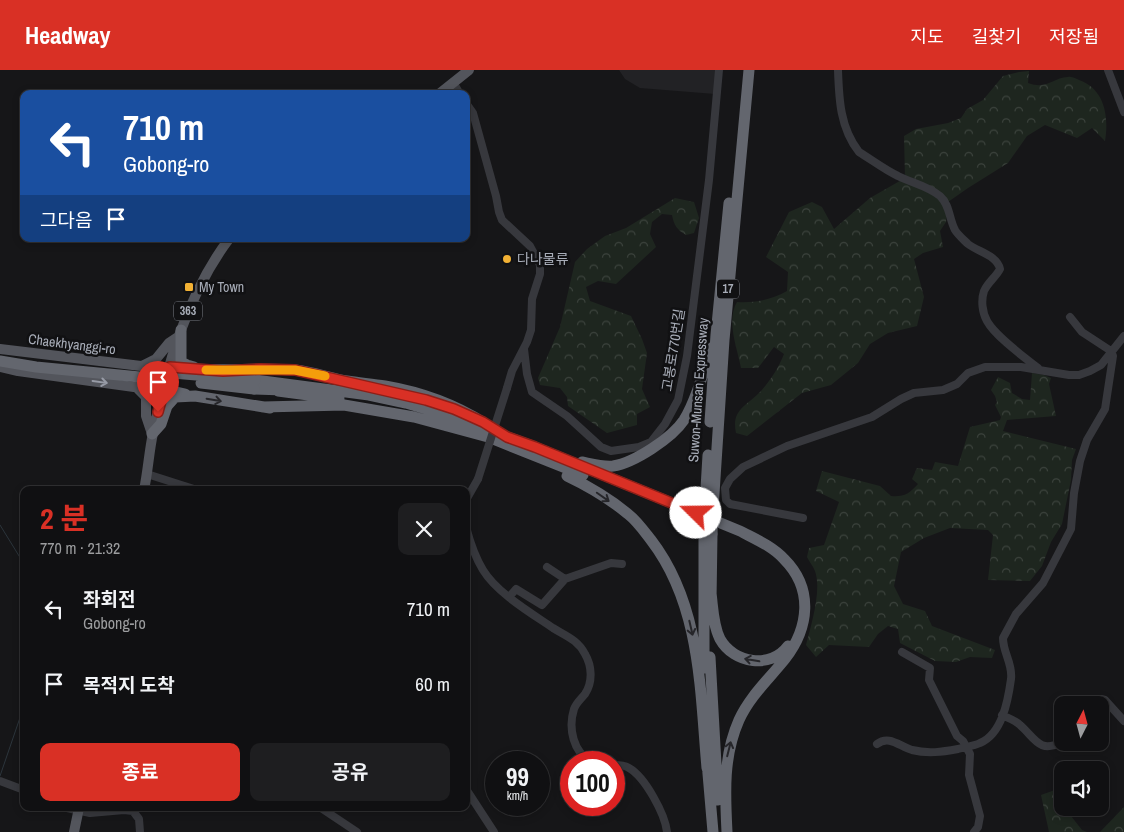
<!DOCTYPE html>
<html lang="ko">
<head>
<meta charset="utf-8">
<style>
	body { margin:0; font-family:"Archivo Narrow","Noto Sans KR",sans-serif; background:#1e1e20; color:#f1f3f6; height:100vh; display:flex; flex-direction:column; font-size:19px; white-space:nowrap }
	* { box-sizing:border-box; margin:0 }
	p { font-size:16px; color:#9c9d9f }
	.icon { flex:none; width:28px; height:28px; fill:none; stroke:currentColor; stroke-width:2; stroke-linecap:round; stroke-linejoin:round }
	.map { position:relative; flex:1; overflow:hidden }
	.drawer { position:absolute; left:20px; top:416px; width:450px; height:325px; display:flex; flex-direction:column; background:#101012; border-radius:10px; box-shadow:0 2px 8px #0003,0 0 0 1px #303032 }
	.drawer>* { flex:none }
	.banner { position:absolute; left:20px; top:20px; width:450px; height:152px; border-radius:10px; box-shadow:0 2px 8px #0003,0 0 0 1px #303032; background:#1a4fa0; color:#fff; overflow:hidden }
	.needle { width:32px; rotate:6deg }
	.fabs { position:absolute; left:1054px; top:626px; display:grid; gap:10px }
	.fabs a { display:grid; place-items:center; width:55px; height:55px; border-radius:10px; background:#101012; box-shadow:0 2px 8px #0003,0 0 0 1px #303032; font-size:25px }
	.speed { position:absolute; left:485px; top:681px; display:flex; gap:10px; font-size:25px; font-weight:700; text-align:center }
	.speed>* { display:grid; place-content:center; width:65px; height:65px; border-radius:50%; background:#101012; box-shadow:0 2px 8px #0003,0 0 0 1px #303032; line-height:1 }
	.speed small { font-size:12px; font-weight:400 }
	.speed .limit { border:8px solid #d22; background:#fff; color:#111 }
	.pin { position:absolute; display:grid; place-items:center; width:42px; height:42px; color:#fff; margin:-51px -21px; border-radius:50% 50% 50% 0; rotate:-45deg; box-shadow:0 0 5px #0007 }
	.pin .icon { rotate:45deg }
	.me { position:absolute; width:55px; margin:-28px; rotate:292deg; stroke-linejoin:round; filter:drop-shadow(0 0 4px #0008) }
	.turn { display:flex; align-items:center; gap:18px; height:105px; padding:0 20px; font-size:22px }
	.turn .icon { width:65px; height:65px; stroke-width:2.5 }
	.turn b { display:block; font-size:35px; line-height:42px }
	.then { display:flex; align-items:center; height:48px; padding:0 20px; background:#0003; gap:10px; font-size:19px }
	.round { display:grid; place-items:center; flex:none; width:52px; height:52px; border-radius:10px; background:#1e1e20 }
	.head { display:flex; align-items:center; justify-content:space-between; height:85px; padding:0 20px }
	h1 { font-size:30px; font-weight:700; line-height:38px; color:#d93025 }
	.action { display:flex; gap:10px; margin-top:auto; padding:10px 20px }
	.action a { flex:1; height:58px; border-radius:10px; background:#d93025; color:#fff; font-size:20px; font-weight:700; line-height:58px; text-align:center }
	.action a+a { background:#1e1e20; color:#f1f3f6 }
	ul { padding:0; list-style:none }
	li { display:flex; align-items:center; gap:15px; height:75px; padding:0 20px }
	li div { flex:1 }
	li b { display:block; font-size:19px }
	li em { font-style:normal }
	header { display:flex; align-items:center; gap:30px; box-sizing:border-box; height:70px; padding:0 25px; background:#d93025; color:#fff }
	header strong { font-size:24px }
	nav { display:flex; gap:28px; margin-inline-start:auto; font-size:18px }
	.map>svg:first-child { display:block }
</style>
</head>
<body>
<header>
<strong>Headway</strong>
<nav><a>지도</a><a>길찾기</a><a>저장됨</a></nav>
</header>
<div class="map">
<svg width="1124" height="762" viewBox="0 0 1124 762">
	<defs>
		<pattern id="forest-crowns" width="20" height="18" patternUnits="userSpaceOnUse" patternTransform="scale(1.25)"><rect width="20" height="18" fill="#1e261f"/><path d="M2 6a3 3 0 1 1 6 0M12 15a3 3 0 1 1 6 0" fill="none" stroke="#3c433d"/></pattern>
	</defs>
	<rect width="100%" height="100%" fill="#161618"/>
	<path fill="#222225" d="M619 0H716L715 24 640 18 625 9Z"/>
	<path fill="url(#forest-crowns)" d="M1029 1 1028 13C1047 20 1052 8 1068 7 1072 6 1076 9 1079 10 1105 19 1109 47 1105 71L1092 58 1077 68 1045 55 1027 66 1008 93 968 118 948 132 946 152 940 161 943 177 923 183 914 189 924 227 917 256 888 263 870 274 858 293 831 315 802 323 747 366 736 363C731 339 747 336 761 321 770 311 779 297 784 284L774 277 758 298H741C737 277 726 251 737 232 755 233 771 230 787 221L788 202 766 187 789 142 812 132 822 137 834 159 870 128 905 108 904 66 916 59 948 53 961 48 967 39 983 30 1003 6 1019 2Z
		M675 128 694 132 699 148 694 163 686 165C677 160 674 155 672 145L662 144 652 152 650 164 656 177 616 214 598 211 586 217 590 231 631 246 642 269 647 283 642 319 650 337 637 344V355L607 363 568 336 567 327 560 318 540 315 538 308 560 257 575 192 587 179 605 166 626 158Z
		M1032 303 1044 305 1051 308 1049 314 1056 346 1007 350 1003 361 1076 379 1072 390 1071 410 1062 454 1051 472 1042 496 1030 511 988 510 993 465 988 460 950 458 924 468 901 482 894 516 903 534 925 541 932 556 995 580 992 588 970 587 956 592 935 591 900 573 898 559 888 556 878 564 869 577 829 575 816 587 806 575C811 556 822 520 815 501 813 496 809 491 807 487L809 478 824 475 839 432 816 421 822 401 880 416 891 426C904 427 909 424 918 414L912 409 917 398 932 400 935 392 958 396 970 357 1000 350 1001 347 995 335 997 332 995 326 991 320 998 307 1010 313 1012 323 1022 329 1030 330Z
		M1062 710V738H1074L1071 746 1082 760 1087 762H1049L1041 725 1055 720Z
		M1124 737V762H1100Z"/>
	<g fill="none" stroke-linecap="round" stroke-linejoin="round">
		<path stroke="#2c353c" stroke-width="1" d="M0 455 24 494
			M0 706 24 636"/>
		<path stroke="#37383d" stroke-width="8" d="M838 0C839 29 840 58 859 82 872 90 885 100 898 106 912 113 928 116 940 126 950 135 949 149 955 160 958 165 964 170 968 174 978 182 997 185 1000 199 996 207 988 212 984 221 981 230 982 242 987 251 995 266 1024 287 1038 298
			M1108 0 1124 42
			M453 12 460 24
			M466 33 473 43 496 126 499 142 502 150 530 176 540 195V204L532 229 531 260 527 272 512 301 507 318
			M524 279 527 304 532 322 567 346 601 377 611 381 639 377 651 372 665 354 678 330 687 286 709 110 719 0
			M147 404 197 420
			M466 430 478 409
			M803 448 730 434 726 430 725 418 730 409 743 397 787 376 872 347 901 329 914 323 943 320 957 314 968 303 985 297H1021L1069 305H1079L1090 301 1101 295 1124 266
			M466 457C470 472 475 487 483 500 497 523 531 543 553 558 566 566 578 570 585 584 592 596 593 612 585 624 581 629 576 633 574 639 568 658 573 683 592 692
			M547 497 565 509
			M510 526 516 519 542 535 565 509 611 493 622 494
			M902 582 930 598 929 610 957 666 963 671 970 684 969 705 980 746 978 757 974 762
			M1096 635 1101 629 1105 630 1124 651
			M1002 645C1008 648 1015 650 1020 655 1035 668 1039 684 1062 672
			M877 674C889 665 899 676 912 680 928 684 942 682 958 679 965 677 974 676 980 673 1002 664 1008 631 1011 609 1013 594 1003 583 1003 568L1016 544 1043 513 1071 459 1074 423 1080 391 1087 370 1105 339 1113 286 1111 281 1082 262 1070 247
			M614 695C619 695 625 695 629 698 645 707 665 744 667 762
			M0 711 24 720
			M466 719 494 762
			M67 738 90 743 124 740 133 741 139 749 140 762
			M321 738 357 762"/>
		<path stroke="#53555c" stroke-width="10" d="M439 24 469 0
			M0 279 141 296 154 297 158 302
			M142 296 156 289 169 273 178 267
			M0 297 18 301 163 321
			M136 317 146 327V346L152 364
			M144 420C148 401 149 382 153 363 166 297 188 223 229 169
			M74 762 79 738"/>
		<path stroke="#63666e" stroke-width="11" d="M181 260V292L187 295 194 297
			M0 291 36 297 150 308
			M170 297C212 303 253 297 295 300 313 302 330 308 347 311 360 313 373 314 385 316 420 322 454 334 484 353
			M166 310 172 321 185 324
			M255 310 369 325 406 333 450 346 535 377 740 461C755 469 772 476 784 489 814 519 809 558 785 589 769 609 750 626 739 650 723 686 725 723 727 762
			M254 319 284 320
			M278 321 339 329
			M263 337 344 335 414 347 488 367 583 405
			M710 352 716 265 729 133
			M152 364 161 354 167 336 175 327 195 326 270 338
			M582 392C592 394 603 397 613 396 634 393 672 368 684 350 696 331 704 300 711 278
			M567 406C588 416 610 429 628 444 637 451 644 461 651 470 701 535 700 620 707 698
			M705 435 708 385
			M713 439 724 270 749 0
			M704 460V598
			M711 523C713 538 713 555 720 569 734 594 771 599 788 576
			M711 531 712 464
			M710 587 718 730
			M707 692 713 762"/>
		<path stroke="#37383d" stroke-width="8" d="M478 409 507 318"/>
		<path stroke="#63666e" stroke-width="11" d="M149 301 255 310
			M201 313 254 319
			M704 460 705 435
			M712 464 713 439"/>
	</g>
	<defs><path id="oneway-shaft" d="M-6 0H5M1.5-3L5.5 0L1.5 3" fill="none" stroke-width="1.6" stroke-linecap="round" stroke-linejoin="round" transform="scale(1.25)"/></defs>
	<use stroke="#979ba6" href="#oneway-shaft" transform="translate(100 312) rotate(8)"/>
	<g stroke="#26262a">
		<use href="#oneway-shaft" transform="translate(214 330) rotate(10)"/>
		<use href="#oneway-shaft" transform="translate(603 427) rotate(35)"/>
		<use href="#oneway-shaft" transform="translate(691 558) rotate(77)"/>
		<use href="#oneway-shaft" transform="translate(752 590) rotate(-170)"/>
		<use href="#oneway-shaft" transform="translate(729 679) rotate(-76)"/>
	</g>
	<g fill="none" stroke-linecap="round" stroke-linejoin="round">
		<g stroke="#8d1f18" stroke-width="12">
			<path id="route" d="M158 342 170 297 223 301 261 299 295 300 426 330 454 339 483 352 507 367 535 377 696 443"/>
		</g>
		<use href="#route" stroke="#d93025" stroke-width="9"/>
		<path stroke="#f59e0b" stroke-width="9" d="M206 300H295L325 306"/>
	</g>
	<g fill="#f2b134" stroke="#111113" stroke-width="2">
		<circle cx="507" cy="189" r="5"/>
		<rect x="184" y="212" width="10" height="10" rx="2.5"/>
	</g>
	<g text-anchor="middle" stroke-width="5" stroke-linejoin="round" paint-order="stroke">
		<g fill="#111113" stroke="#7b7e86" stroke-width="1">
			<rect x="717" y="209.5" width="22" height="19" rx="4"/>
			<rect x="174" y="231.5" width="28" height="19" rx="4"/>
		</g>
		<g font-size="12" font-weight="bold" fill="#a8adb8">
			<text x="728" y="223">17</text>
			<text x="188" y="245">363</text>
		</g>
		<g font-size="14" fill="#a8adb8" stroke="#111113" text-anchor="start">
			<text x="517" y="194">다나물류</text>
			<text x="199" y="222">My Town</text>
		</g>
		<g font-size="14" fill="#a8adb8" stroke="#111113">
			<text transform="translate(72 274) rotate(7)" y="5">Chaekhyanggi-ro</text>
			<text transform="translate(673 280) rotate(-81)" y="5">고봉로770번길</text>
			<text transform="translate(698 320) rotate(-86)" y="5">Suwon-Munsan Expressway</text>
		</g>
	</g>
</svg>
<div class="fabs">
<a><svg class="needle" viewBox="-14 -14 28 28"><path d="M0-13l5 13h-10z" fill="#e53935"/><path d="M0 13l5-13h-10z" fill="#9c9d9f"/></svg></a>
<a><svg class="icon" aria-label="sound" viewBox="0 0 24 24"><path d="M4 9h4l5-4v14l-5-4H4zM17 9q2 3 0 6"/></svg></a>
</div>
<div class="speed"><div>99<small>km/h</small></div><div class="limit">100</div></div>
<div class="pin" style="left:158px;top:342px;background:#d93025"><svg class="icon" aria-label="arrive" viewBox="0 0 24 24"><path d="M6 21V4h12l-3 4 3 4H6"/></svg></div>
<svg class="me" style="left:696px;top:443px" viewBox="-20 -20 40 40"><circle r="19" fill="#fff"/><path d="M0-13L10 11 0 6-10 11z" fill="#d93025"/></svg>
<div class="banner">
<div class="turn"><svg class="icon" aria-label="left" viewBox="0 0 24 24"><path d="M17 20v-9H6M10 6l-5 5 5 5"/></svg><div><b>710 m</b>Gobong-ro</div></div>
<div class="then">그다음<svg class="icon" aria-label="arrive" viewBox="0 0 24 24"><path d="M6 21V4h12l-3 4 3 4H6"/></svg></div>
</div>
<section class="drawer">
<div class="head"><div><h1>2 분</h1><p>770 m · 21:32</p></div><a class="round"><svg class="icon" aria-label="close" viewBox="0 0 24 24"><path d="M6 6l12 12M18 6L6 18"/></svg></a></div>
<ul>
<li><svg class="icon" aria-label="left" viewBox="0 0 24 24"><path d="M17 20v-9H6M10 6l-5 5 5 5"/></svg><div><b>좌회전</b><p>Gobong-ro</p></div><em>710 m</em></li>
<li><svg class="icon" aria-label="arrive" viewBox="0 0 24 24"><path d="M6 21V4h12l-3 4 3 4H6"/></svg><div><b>목적지 도착</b></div><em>60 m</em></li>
</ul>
<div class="action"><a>종료</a><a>공유</a></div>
</section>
</div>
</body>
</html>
